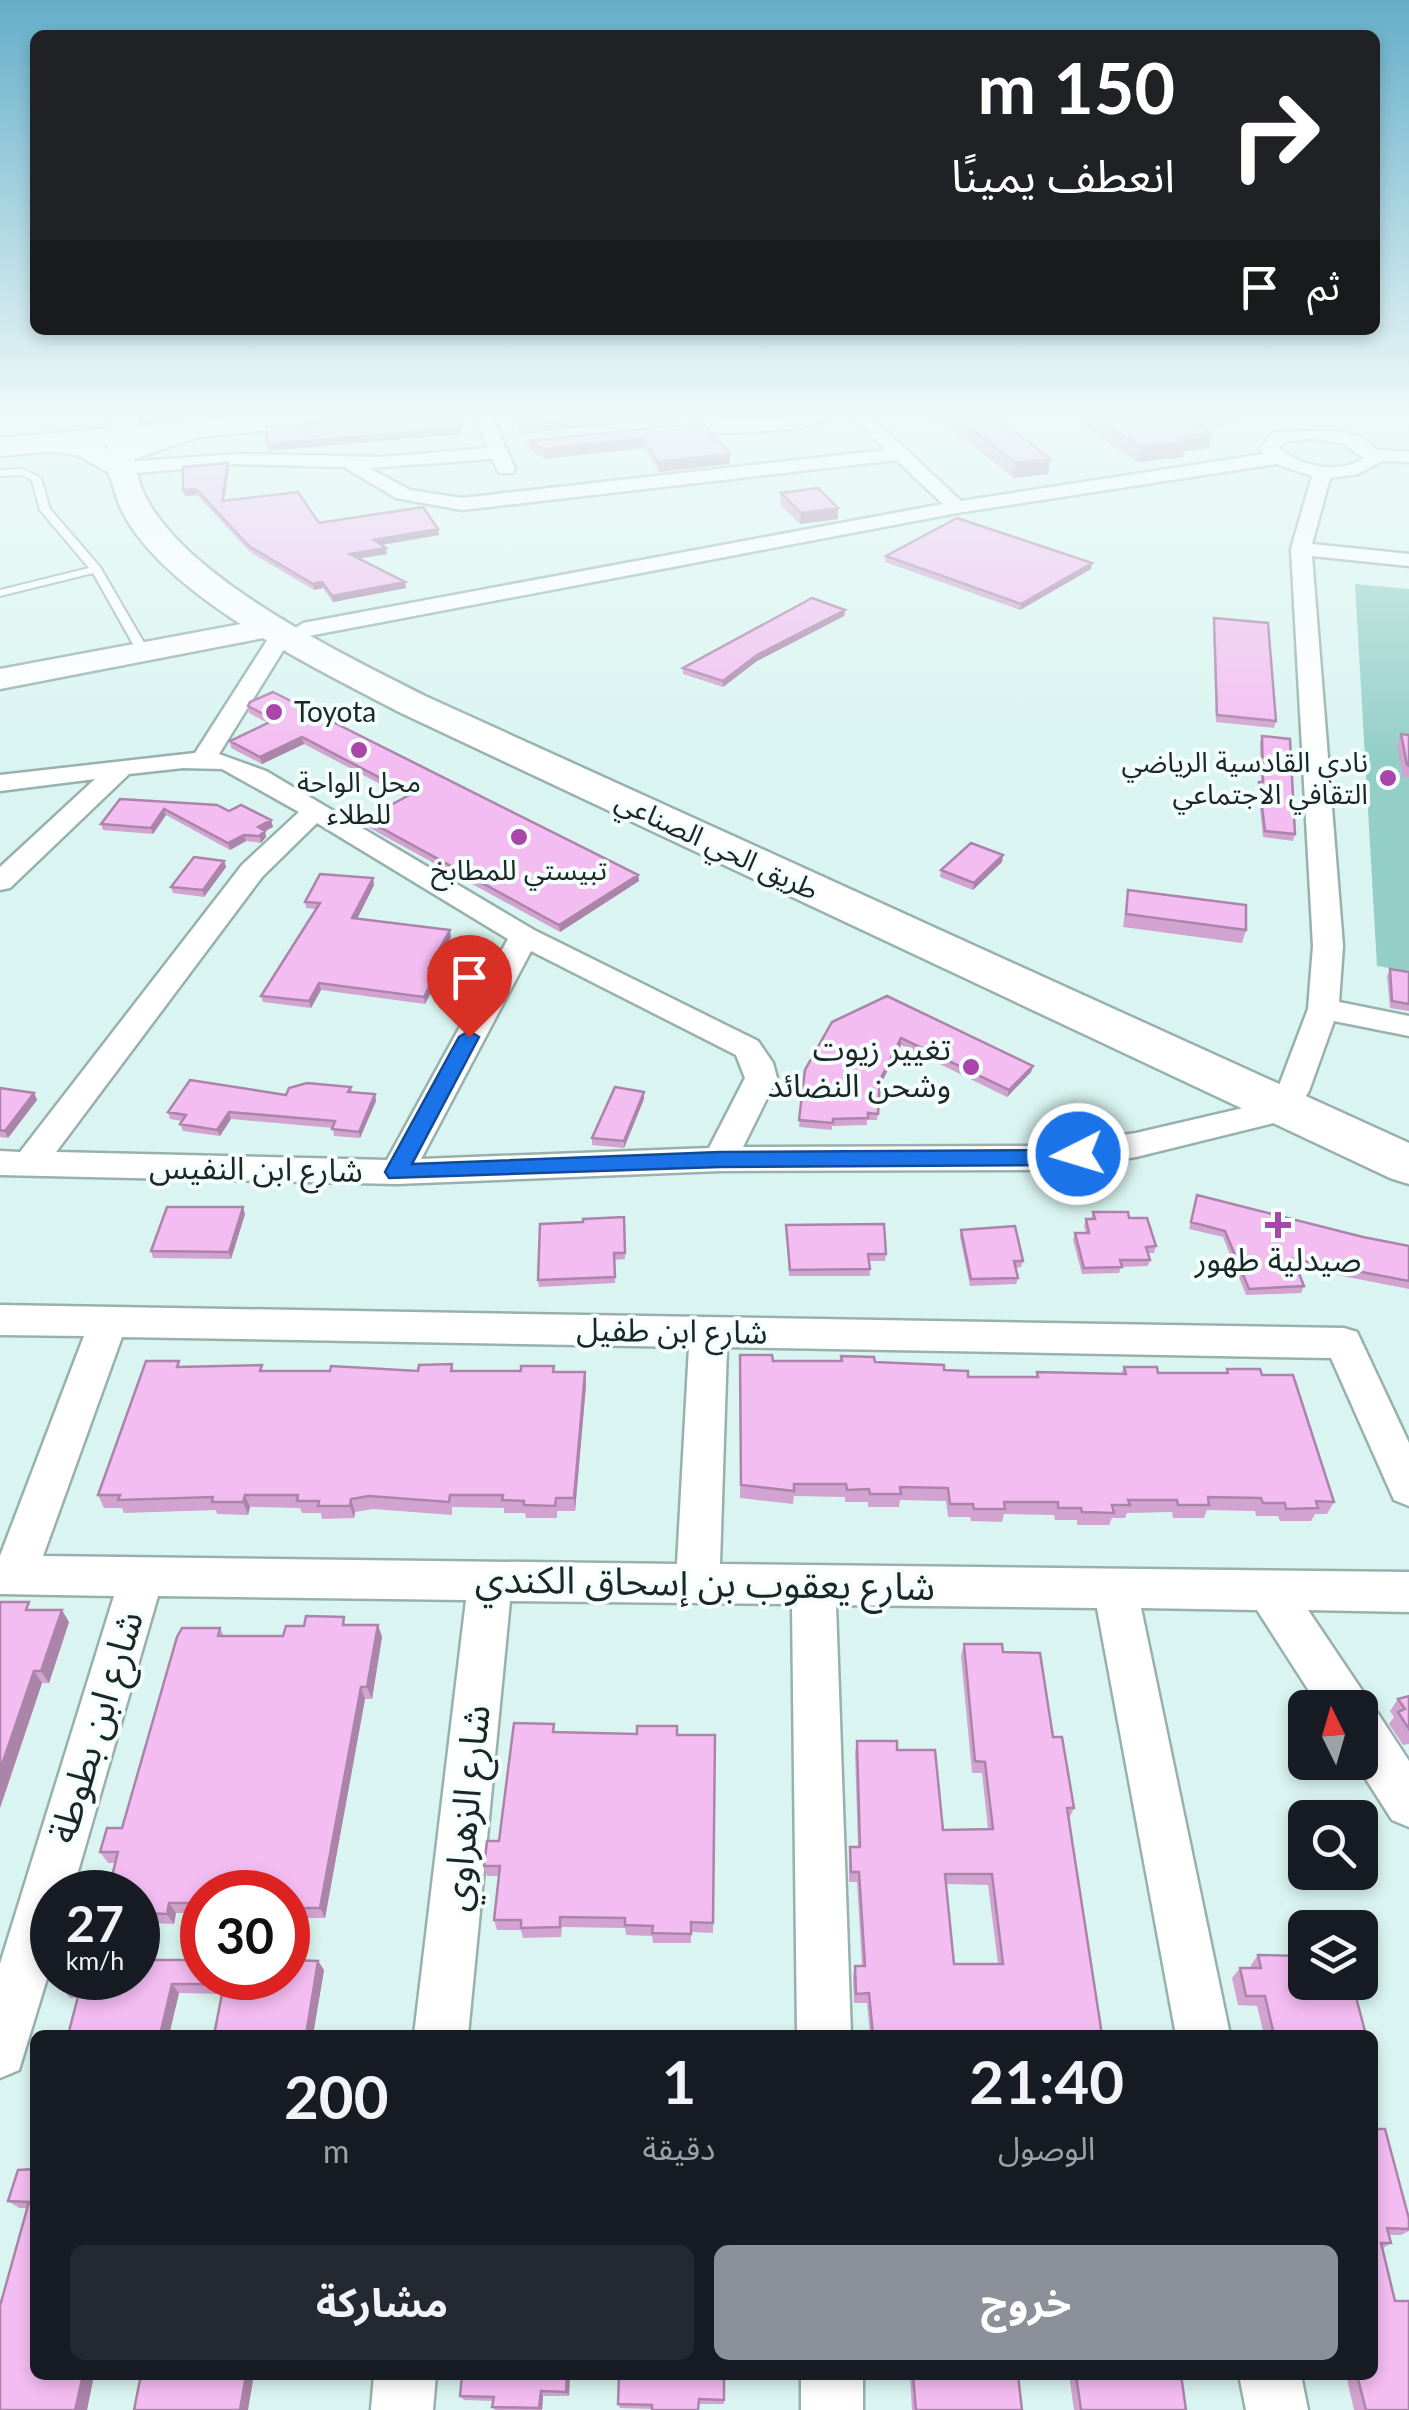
<!DOCTYPE html>
<html lang="ar">
<head>
<meta charset="utf-8">
<style>
	body { margin:0; font-family:Lato,"Noto Sans Arabic",sans-serif; background:#242831; color:#f1f3f6; direction:rtl; height:100vh; display:flex; flex-direction:column; font-size:38px; white-space:nowrap }
	* { box-sizing:border-box; margin:0 }
	p { font-size:32px; color:#9ea1a6 }
	.icon { flex:none; width:55px; height:55px; fill:none; stroke:currentColor; stroke-width:2; stroke-linecap:round; stroke-linejoin:round }
	.map { position:relative; flex:1; overflow:hidden; direction:ltr }
	.panel { position:absolute; left:30px; top:2030px; width:1348px; height:350px; display:flex; flex-direction:column; background:#171b24; border-radius:15px; box-shadow:0 5px 15px #0003; direction:rtl }
	.panel>* { flex:none }
	.banner { position:absolute; left:30px; top:30px; width:1350px; height:305px; border-radius:15px; box-shadow:0 5px 15px #0003; direction:rtl; background:#202124; color:#fff; overflow:hidden }
	.needle { width:65px; rotate:355deg }
	.controls { position:absolute; left:1288px; top:1690px; display:grid; gap:20px }
	.controls a { display:grid; place-items:center; width:90px; height:90px; border-radius:15px; background:#171b24; box-shadow:0 5px 15px #0003; font-size:50px }
	.speed { position:absolute; left:30px; top:1870px; display:flex; gap:20px; font-size:50px; font-weight:700; text-align:center }
	.speed>* { display:grid; place-content:center; width:130px; height:130px; border-radius:50%; background:#171b24; box-shadow:0 5px 15px #0003; line-height:1 }
	.speed small { font-size:25px; font-weight:400 }
	.speed .limit { border:15px solid #d22; background:#fff; color:#111 }
	.pin { position:absolute; display:grid; place-items:center; width:85px; height:85px; color:#fff; margin:-102px -42px; border-radius:50% 50% 50% 0; rotate:-45deg; box-shadow:0 0 10px #0007 }
	.pin .icon { rotate:45deg }
	.me { position:absolute; width:110px; margin:-55px; rotate:265deg; stroke-linejoin:round; filter:drop-shadow(0 0 8px #0008) }
	.turn { display:flex; align-items:center; gap:35px; height:210px; padding:0 40px; font-size:45px }
	.turn .icon { width:130px; height:130px; stroke-width:2.5 }
	.turn b { display:block; font-size:70px; line-height:85px }
	.then { display:flex; align-items:center; height:95px; padding:0 40px; background:#0003; gap:20px; font-size:38px }
	.eta { display:flex; justify-content:space-evenly; align-items:center; height:170px; text-align:center }
	.eta b { font-size:60px; font-weight:700; line-height:70px }
	.action { display:flex; gap:20px; margin-top:auto; padding:20px 40px }
	.action a { flex:1; height:115px; border-radius:15px; background:#8c9099; color:#fff; font-size:40px; font-weight:700; line-height:115px; text-align:center }
	.action a+a { background:#242831; color:#f1f3f6 }
	.map>svg:first-child { display:block }
</style>
</head>
<body>
<div class="map">
<svg width="1409" height="2410" viewBox="0 0 1409 2410">
	<rect width="100%" height="100%" fill="#daf5f1"/>
	<path fill="#94cfc7" d="M1355 584 1409 589V971L1377 966Z"/>
	<g fill="none" stroke-linecap="round" stroke-linejoin="round">
		<g stroke="#98b1ae" stroke-width="4">
			<path id="service" d="M23 469 41 478 50 509 100 567 150 653 148 655 138 653 93 573 0 596V590L89 568 40 510 32 480 22 475 0 476V470Z"/>
		</g>
		<g stroke="#98b1ae" stroke-width="5">
			<path id="minor" d="M474 417H492L515 469 513 473H499L492 459 369 468 410 490 462 498 886 450 852 417H871L961 501 1264 454 1260 449 1273 433 1279 432 1338 431 1362 438 1377 450 1409 452V462L1382 461 1358 474 1330 478 1312 544 1409 554V566L1312 556 1343 946 1339 1002 1409 1016V1036L1334 1021 1309 1091 1304 1099 1297 1101 1302 1109 1298 1117 1136 1157 1048 1170 720 1171 397 1184 0 1175V1151L20 1152 242 865 299 812 222 769 183 768 129 774 10 888 0 890V867L95 779 0 791V775L195 753 275 628 292 630 303 623 943 504 896 460 462 510 396 498 344 467 238 464 138 473 129 467 138 461 238 454 383 457 488 448ZM1312 439 1342 443 1364 458C1339 475 1301 467 1279 448L1284 442ZM1276 464 1312 476 1291 549 1313 946 1308 1009 1277 1091 1282 1099 1136 1133 1048 1146 743 1147 777 1078 773 1063 758 1041 534 930 266 771 219 754 294 633 303 637 957 513ZM317 823 508 939 387 1160 56 1152 262 877ZM531 951 736 1055 745 1078 709 1148 421 1159Z
				M829 417C801 438 697 431 659 433L650 428 659 423 679 421Z
				M0 1305 1344 1328 1357 1332 1409 1443V1506L1394 1500 1331 1358 727 1347 720 1564 1409 1572V1612L1308 1610 1363 1692 1370 1709 1377 1712 1409 1761V1827L1392 1820 1355 1762H1360V1708H1320L1257 1610 1141 1608 1230 2035H1176L1097 1608 836 1605 851 2035H797L792 1604 510 1601 468 2035H414L466 1600 158 1596 72 1892H52V1962L19 2070 0 2078V1964L114 1596 0 1594V1556L84 1336 0 1335ZM122 1337 689 1347 677 1564 43 1556Z
				M374 2375H436L433 2410H371Z
				M801 2375H863V2410H801Z
				M1239 2375H1301L1308 2410H1246Z"/>
		</g>
		<g stroke="#98b1ae" stroke-width="5">
			<path id="secondary" d="M273 618 284 620 289 627 284 634 0 689V669Z"/>
		</g>
		<g stroke="#98b1ae" stroke-width="5">
			<path id="primary" d="M235 417H338L324 425 0 456V438Z"/>
		</g>
		<g stroke="#98b1ae" stroke-width="5">
			<path id="trunk" d="M112 417H140L137 439 194 421 204 423 208 429 204 435 135 459C139 560 346 655 425 696L1409 1143V1184L1390 1178 399 712C316 668 163 596 121 509 116 497 113 484 108 472L77 455 30 449 26 443 30 437C54 431 86 437 108 449Z"/>
		</g>
		<use href="#service" fill="#fff" fill-rule="evenodd"/>
		<use href="#minor" fill="#fff" fill-rule="evenodd"/>
		<use href="#secondary" fill="#fff" fill-rule="evenodd"/>
		<use href="#primary" fill="#fff" fill-rule="evenodd"/>
		<use href="#trunk" fill="#fff" fill-rule="evenodd"/>
	</g>
	<path fill="#d2a3d0" fill-rule="evenodd" d="M512 417H680L520 434Z
		M924 417H996L1051 459 1048 474 1014 478 942 422 930 423Z
		M1070 417H1239L1237 423 1204 427 1209 448 1184 451 1183 457 1137 462Z
		M703 423 730 454V464L659 472 644 448 544 459 530 450 529 441Z
		M229 469 224 501 319 523 439 535 381 545 387 554 359 558 405 582 406 588 333 602 323 588 314 590 250 552 197 495 185 496 183 490Z
		M781 493 838 508V519L800 524 780 504Z
		M886 556 1091 569 1020 610 885 562Z
		M845 610 844 616 757 661 723 687 683 674V668Z
		M1214 618 1276 721 1274 728 1216 722 1213 624Z
		M248 706 638 875 639 881 560 932 366 826 365 819 405 797 304 744 262 764 231 748 230 741 268 723 249 713Z
		M1401 734 1409 735V777H1403L1397 745Z
		M1262 736 1295 834 1293 841 1263 837 1258 788 1259 782H1261L1260 742Z
		M120 799 229 811 271 820 273 827 265 831 266 837 261 843 246 841 230 850 166 815 153 834 103 830 101 824Z
		M1003 855 1002 862 973 890 940 877 941 870Z
		M224 861 226 867 204 897 173 893 171 887Z
		M373 878 374 885 357 919 451 937 434 969H438L440 976 425 1004 321 990 311 1008 263 1002 261 996 316 909 306 908 305 902Z
		M1128 890 1246 930 1242 943 1123 927Z
		M1390 969 1409 972V1011L1390 1008 1387 976Z
		M832 1022 1033 1066 1031 1072 1007 1097 901 1045 880 1086 877 1120H867V1125L832 1126V1130L799 1127 805 1070Z
		M351 1087 352 1092 375 1094 376 1101 360 1138 334 1136 333 1128 231 1119 220 1136 183 1131 180 1124 182 1121 170 1119 168 1112Z
		M0 1088 34 1093 37 1100 8 1138 0 1137Z
		M644 1092V1099L624 1148 592 1145V1138Z
		M1197 1195 1363 1237 1409 1246V1289L1296 1267 1304 1286 1301 1293 1246 1295 1223 1237 1189 1229Z
		M1093 1212 1129 1218 1156 1246 1154 1253H1148L1150 1260 1148 1266 1121 1267 1119 1273 1082 1274 1073 1240 1075 1233H1086L1084 1226 1086 1219H1091Z
		M245 1214 231 1259 153 1258 151 1251Z
		M624 1217 625 1259 615 1260V1283L539 1287 538 1280 583 1222Z
		M786 1225 886 1254 885 1261H869L870 1276H789Z
		M961 1230 1023 1261 1021 1267 1016 1268 1018 1278 1016 1284 970 1286 960 1237Z
		M740 1355 773 1361H841V1356L875 1362 944 1370 968 1377H1036L1037 1372 1121 1374 1124 1367 1158 1373H1225L1227 1369 1262 1375 1334 1502 1327 1514H1315L1311 1521H1280L1278 1516H1256L1255 1511 1207 1510 1204 1518H1173L1172 1512 1127 1513 1125 1518H1112L1109 1525H1077V1520H1055L1054 1515 1004 1514 1002 1522 971 1521 970 1517H948L946 1501 900 1500 899 1507H868V1502H845V1497L794 1496 793 1504 740 1498Z
		M452 1364 453 1371 585 1372 586 1385 575 1511H557V1518H526L525 1513H504V1508L452 1507V1515L373 1509 355 1512 354 1518 322 1519 321 1513H302L300 1508 250 1507 248 1515 217 1514 216 1510 124 1513 122 1508H104L98 1495 181 1367 264 1371H418Z
		M34 1610 69 1622 49 1683H42L0 1808Z
		M347 1625H378L382 1637 372 1699H365L325 1918H304L303 1925H288V1892H202V1913H176L174 1924 153 1923 146 1960 318 1961 324 1970 313 2035H214L222 1994 179 1993 169 2035H68L78 1998H70L61 1988 138 1978 115 1863H108L100 1852 122 1828 220 1628 224 1636H283Z
		M964 1644 1003 1652 1053 1737 1074 1808 1069 1819 1102 2035H870L867 2003H854L853 1976 855 1966H862L857 1882H849V1857L850 1847H858L855 1752 857 1741 897 1750 943 1830 988 1829 982 1773H972L961 1656ZM946 1884 988 1885 998 1964H954Z
		M1409 1696V1744L1403 1745 1389 1724 1394 1717 1390 1711 1398 1699Z
		M555 1732 715 1735 713 1933 691 1932V1943H653L652 1936 626 1935 625 1928 562 1927 561 1937 523 1938 521 1930H497L494 1920 499 1876H487L484 1866 499 1841Z
		M1258 1955 1305 1964 1366 2035H1264L1257 2006 1238 2005 1232 1978 1240 1968H1251V1965Z
		M1372 2129 1409 2219V2231L1401 2235H1389L1391 2243 1383 2248 1409 2410H1354L1346 2375H1372Z
		M35 2169 94 2375 87 2410H0L28 2208H19L8 2201Z
		M462 2375H570L569 2396H543L542 2410H495L492 2407 493 2401 464 2400 460 2396Z
		M724 2375V2404H699L652 2409 620 2408 618 2404Z
		M910 2375H1018L1022 2410H912Z
		M1069 2375H1181L1186 2410H1074Z"/>
	<path fill="#ab84a9" d="M610 417H680L520 434V426Z
		M931 417H943L942 422 930 423Z
		M1186 417H1239L1237 423 1183 430Z
		M461 428V434L269 451 267 444Z
		M1212 433 1209 448 1184 451 1183 457 1137 462 1140 447 1180 437Z
		M643 438 644 448 544 459V449Z
		M730 454V464L659 472 658 462Z
		M1051 459 1048 474 1014 478 1016 463Z
		M228 463 229 469 223 507 222 501Z
		M196 489 197 495 185 496 183 490Z
		M838 508V519L800 524 801 513Z
		M438 529 439 535 375 546 374 540Z
		M386 548 387 554 351 560 350 554Z
		M1092 563 1091 569 1020 610 1021 604Z
		M322 582 323 588 314 590 313 584Z
		M405 582 406 588 333 602 332 596Z
		M845 610 844 616 757 661 723 687V681L757 655Z
		M302 737 304 744 262 764 260 757Z
		M164 809 166 815 153 834 151 828Z
		M271 820 273 827 265 831 266 837 261 843 258 827Z
		M244 835 246 841 230 850 228 843Z
		M1003 855 1002 862 973 890 974 883Z
		M224 861 226 867 204 897 203 890Z
		M638 875 639 881 560 932 559 925Z
		M373 878 374 885 354 925 352 918Z
		M450 930 451 937 430 975 429 968Z
		M438 969 440 976 425 1004 424 997Z
		M319 983 321 990 311 1008 309 1001Z
		M901 1038V1045L879 1087 880 1080Z
		M1033 1066 1031 1072 1007 1097 1009 1090Z
		M644 1092V1099L624 1148V1141Z
		M34 1093 37 1100 8 1138 5 1131Z
		M375 1094 376 1101 360 1138 359 1132Z
		M229 1112 231 1119 220 1136 217 1130Z
		M243 1207 245 1214 231 1259 229 1252Z
		M585 1372 586 1385 575 1511 574 1498Z
		M245 1495 250 1507 248 1515 243 1502Z
		M351 1499 355 1512 354 1518 350 1506Z
		M62 1610 69 1622 49 1683 41 1671Z
		M378 1625 382 1637 372 1699 367 1687Z
		M34 1671 42 1683 0 1808V1770Z
		M361 1687 365 1699 325 1918 320 1908Z
		M169 1903 176 1913 174 1924 167 1914Z
		M299 1908 304 1918 303 1925 297 1915Z
		M146 1913 153 1923 143 1969 138 1962V1951Z
		M318 1961 324 1970 313 2035H306Z
		M172 1984 179 1993 169 2035H160Z
		M83 2375H94L87 2410H75Z
		M246 2375H254L248 2410H240Z
		M567 2375H570L569 2396 566 2392Z
		M541 2391 543 2396 542 2410 539 2408Z"/>
	<path fill="#f4bdf2" stroke="#ab84a9" stroke-width="2.5" fill-rule="evenodd" d="M331 417H457L461 428 267 444 266 427 323 422Z
		M514 417H610L520 426Z
		M955 417H996L1051 459 1016 463Z
		M1094 417H1188L1212 433 1180 437 1186 442 1140 447Z
		M703 423 730 454 658 462 643 438 544 449 529 441Z
		M228 463 222 501 298 492 319 523 423 507 438 529 374 540 386 548 350 554 405 582 332 596 322 582 313 584 249 546 196 489 183 490V467Z
		M818 488 838 508 801 513 781 493Z
		M957 518 1092 563 1021 604 886 556Z
		M812 598 845 610 757 655 723 681 683 668Z
		M1214 618 1268 623 1276 721 1217 715Z
		M273 692 638 875 559 925 365 819 411 794 302 737 260 757 230 741 274 720 248 706 250 702Z
		M1401 734 1409 735V766L1407 765Z
		M1262 736 1290 739 1295 834 1265 831 1259 782H1263Z
		M120 799 217 805 229 811 241 805 271 820 258 827 265 831 259 836 244 835 228 843 164 809 151 828 101 824Z
		M971 843 1003 855 974 883 941 870Z
		M194 857 224 861 203 890 171 887Z
		M320 874 373 878 352 918 450 930 429 968 438 969 424 997 319 983 309 1001 261 996 320 903 305 902Z
		M1128 890 1246 905V930L1126 914Z
		M1390 969 1409 972V1004L1392 1001Z
		M887 996 1033 1066 1009 1090 901 1038 880 1080 878 1114 868 1113V1118L833 1119V1123L799 1120 805 1070 832 1022Z
		M190 1080 286 1095 289 1088 307 1083 351 1087 348 1092 375 1094 359 1132 332 1129 335 1121 229 1112 217 1130 180 1124 186 1115 168 1112Z
		M615 1087 644 1092 624 1141 592 1138Z
		M0 1088 34 1093 5 1131 0 1130Z
		M1197 1195 1363 1237 1409 1246V1281L1293 1259 1304 1286 1249 1289 1225 1231 1191 1222Z
		M167 1207H243L229 1252 151 1251Z
		M1093 1212H1128L1129 1218H1147L1156 1246 1146 1247 1150 1260H1120L1122 1267 1084 1268 1075 1233H1089L1086 1219H1095Z
		M624 1217 625 1253H614L615 1277 538 1280 540 1224 583 1222V1219Z
		M884 1224 886 1254H868L870 1269 790 1270 786 1225Z
		M1015 1226 1023 1261H1014L1018 1278 971 1279 961 1230Z
		M740 1355H772L773 1361H842L841 1356 874 1357 875 1362 944 1365V1370L968 1371V1377H1038L1037 1372 1126 1374 1124 1367H1157L1158 1373H1228L1227 1369H1260L1262 1375H1293L1334 1502 1316 1501 1318 1508 1286 1509 1285 1503H1263L1261 1498 1208 1497 1209 1505H1178L1177 1500H1128L1130 1505H1112L1114 1513 1082 1512 1081 1508H1058V1502H1004L1005 1509H974L973 1504H950L948 1488 900 1487 901 1494H870L869 1489 847 1490 846 1484H794V1491L741 1485Z
		M146 1361H179L177 1367 262 1365 260 1371H330L331 1366 418 1371 419 1365 452 1364 451 1371H521V1366H554L553 1372H585L574 1498H556L555 1506 524 1505V1501L502 1500 503 1495H450L449 1502 369 1496 351 1499 350 1506H318L319 1501H297L298 1495H245L243 1502H212L213 1497 118 1500 120 1495H98Z
		M0 1602H29L26 1610H62L41 1671H34L0 1770Z
		M306 1616 344 1617 343 1625H378L367 1687H361L320 1908H299L297 1915H288V1892H202V1903H169L167 1914 146 1913 138 1951V1892H108L118 1852H100L107 1828H122L177 1637 182 1628H220L218 1636H283L286 1626H304Z
		M964 1644H1002L1003 1652 1040 1653 1053 1737H1062L1074 1808H1067L1102 2035H873L869 1993 856 1994 855 1966H865L859 1872H851L850 1847H860L857 1741H897V1750H935L943 1830 993 1829 985 1762 975 1761ZM945 1874H992L1003 1964H954Z
		M1409 1696V1729L1398 1712 1405 1709 1398 1699Z
		M514 1723 554 1724 553 1732 637 1734V1726H677V1735H715L713 1923 691 1922V1934L652 1933 653 1926 625 1925V1918L560 1917V1927L521 1928V1920H494L500 1866H484L487 1841H499Z
		M1258 1955 1303 1956 1305 1964V1982H1352L1366 2035H1274L1265 1996H1246L1240 1968H1261Z
		M138 1960H202V1978H288V1960L318 1961 306 2035H214L224 1984H172L160 2035H68L80 1989 61 1988 64 1978H138Z
		M1372 2129H1385L1409 2219V2229L1387 2228 1391 2243H1381L1395 2301H1409V2410H1366L1357 2375H1372Z
		M35 2169V2375H83L75 2410H0V2306L29 2202 8 2201 18 2170Z
		M141 2375H246L240 2410H134Z
		M462 2375H567L566 2392 541 2391 539 2408 492 2407 494 2397 460 2396Z
		M619 2375H724V2400L699 2399 698 2410H652V2405L618 2404Z
		M913 2375H1018L1022 2410H916Z
		M1076 2375H1181L1186 2410H1081Z"/>
	<linearGradient id="sky" x2="0" y2="1"><stop stop-color="#65aec9"/><stop offset="0.55" stop-color="#eefaf9"/><stop offset="1" stop-color="#eefaf9" stop-opacity="0"/></linearGradient>
	<rect width="1409" height="754" fill="url(#sky)"/>
	<path fill="#1a73e8" stroke="#114b97" stroke-width="2.5" d="M469 1031 479 1037 412 1164 720 1152 1048 1150 1078 1146 1089 1154 1085 1159 1048 1165 720 1167 389 1178 385 1172 459 1037Z"/>
	<g fill="#aa46ab" stroke="#f4fefd" stroke-width="4">
		<circle cx="274" cy="712" r="10"/>
		<circle cx="359" cy="750" r="10"/>
		<circle cx="1388" cy="778" r="10"/>
		<circle cx="519" cy="837" r="10"/>
		<circle cx="971" cy="1067" r="10"/>
		<path d="M1273 1210h10v10h10v10h-10v10h-10v-10h-10v-10h10z"/>
	</g>
	<g text-anchor="middle" stroke-width="8" stroke-linejoin="round" paint-order="stroke">
		<g font-size="28" fill="#1c2624" stroke="#f4fefd">
			<text x="294" y="722" text-anchor="start">Toyota</text>
			<text x="1368" y="772" text-anchor="end">نادي القادسية الرياضي<tspan x="1368" dy="32">التقافي الاجتماعي</tspan></text>
			<text x="359" y="792">محل الواحة<tspan x="359" dy="32">للطلاء</tspan></text>
			<text x="519" y="880">تبيستي للمطابخ</text>
		</g>
		<g font-size="28" fill="#1c2624" stroke="#f4fefd">
			<text transform="translate(717 845) rotate(25)" y="10">طريق الحي الصناعي</text>
		</g>
		<g font-size="32" fill="#1c2624" stroke="#f4fefd" text-anchor="end">
			<text x="951" y="1060">تغيير زيوت<tspan x="951" dy="37">وشحن النضائد</tspan></text>
			<text x="1278" y="1271" text-anchor="middle">صيدلية طهور</text>
		</g>
		<g font-size="32" fill="#1c2624" stroke="#f4fefd">
			<text transform="translate(256 1169) rotate(1)" y="11">شارع ابن النفيس</text>
			<text transform="translate(672 1331) rotate(1)" y="11">شارع ابن طفيل</text>
		</g>
		<g font-size="38" fill="#1c2624" stroke="#f4fefd">
			<text transform="translate(705 1583) rotate(1)" y="13">شارع يعقوب بن إسحاق الكندي</text>
			<text transform="translate(96 1727) rotate(-73)" y="13">شارع ابن بطوطة</text>
			<text transform="translate(466 1808) rotate(-84)" y="13">شارع الزهراوي</text>
		</g>
	</g>
</svg>
<div class="controls">
<a><svg class="needle" viewBox="-14 -14 28 28"><path d="M0-13l5 13h-10z" fill="#e53935"/><path d="M0 13l5-13h-10z" fill="#9ea1a6"/></svg></a>
<a><svg class="icon" aria-label="search" viewBox="0 0 24 24"><circle cx="10" cy="10" r="6"/><path d="M15 15l6 6"/></svg></a>
<a><svg class="icon" aria-label="layers" viewBox="0 0 24 24"><path d="M12 4l9 5-9 5-9-5zM3 14l9 5 9-5"/></svg></a>
</div>
<div class="speed"><div>27<small>km/h</small></div><div class="limit">30</div></div>
<div class="pin" style="left:469px;top:1037px;background:#d93025"><svg class="icon" aria-label="arrive" viewBox="0 0 24 24"><path d="M6 21V4h12l-3 4 3 4H6"/></svg></div>
<svg class="me" style="left:1078px;top:1154px" viewBox="-20 -20 40 40"><circle r="17" fill="#1a73e8" stroke="#fff" stroke-width="3"/><path d="M0-11L8 9 0 5-8 9z" fill="#fff"/></svg>
<div class="banner">
<div class="turn"><svg class="icon" aria-label="right" viewBox="0 0 24 24"><path d="M7 20v-9h11M14 6l5 5-5 5"/></svg><div><b>150 m</b>انعطف يمينًا</div></div>
<div class="then">ثم<svg class="icon" aria-label="arrive" viewBox="0 0 24 24"><path d="M6 21V4h12l-3 4 3 4H6"/></svg></div>
</div>
<section class="panel">
<div class="eta">
<div><b>21:40</b><p>الوصول</p></div>
<div><b>1</b><p>دقيقة</p></div>
<div><b>200</b><p>m</p></div>
</div>
<div class="action"><a>خروج</a><a>مشاركة</a></div>
</section>
</div>
</body>
</html>
